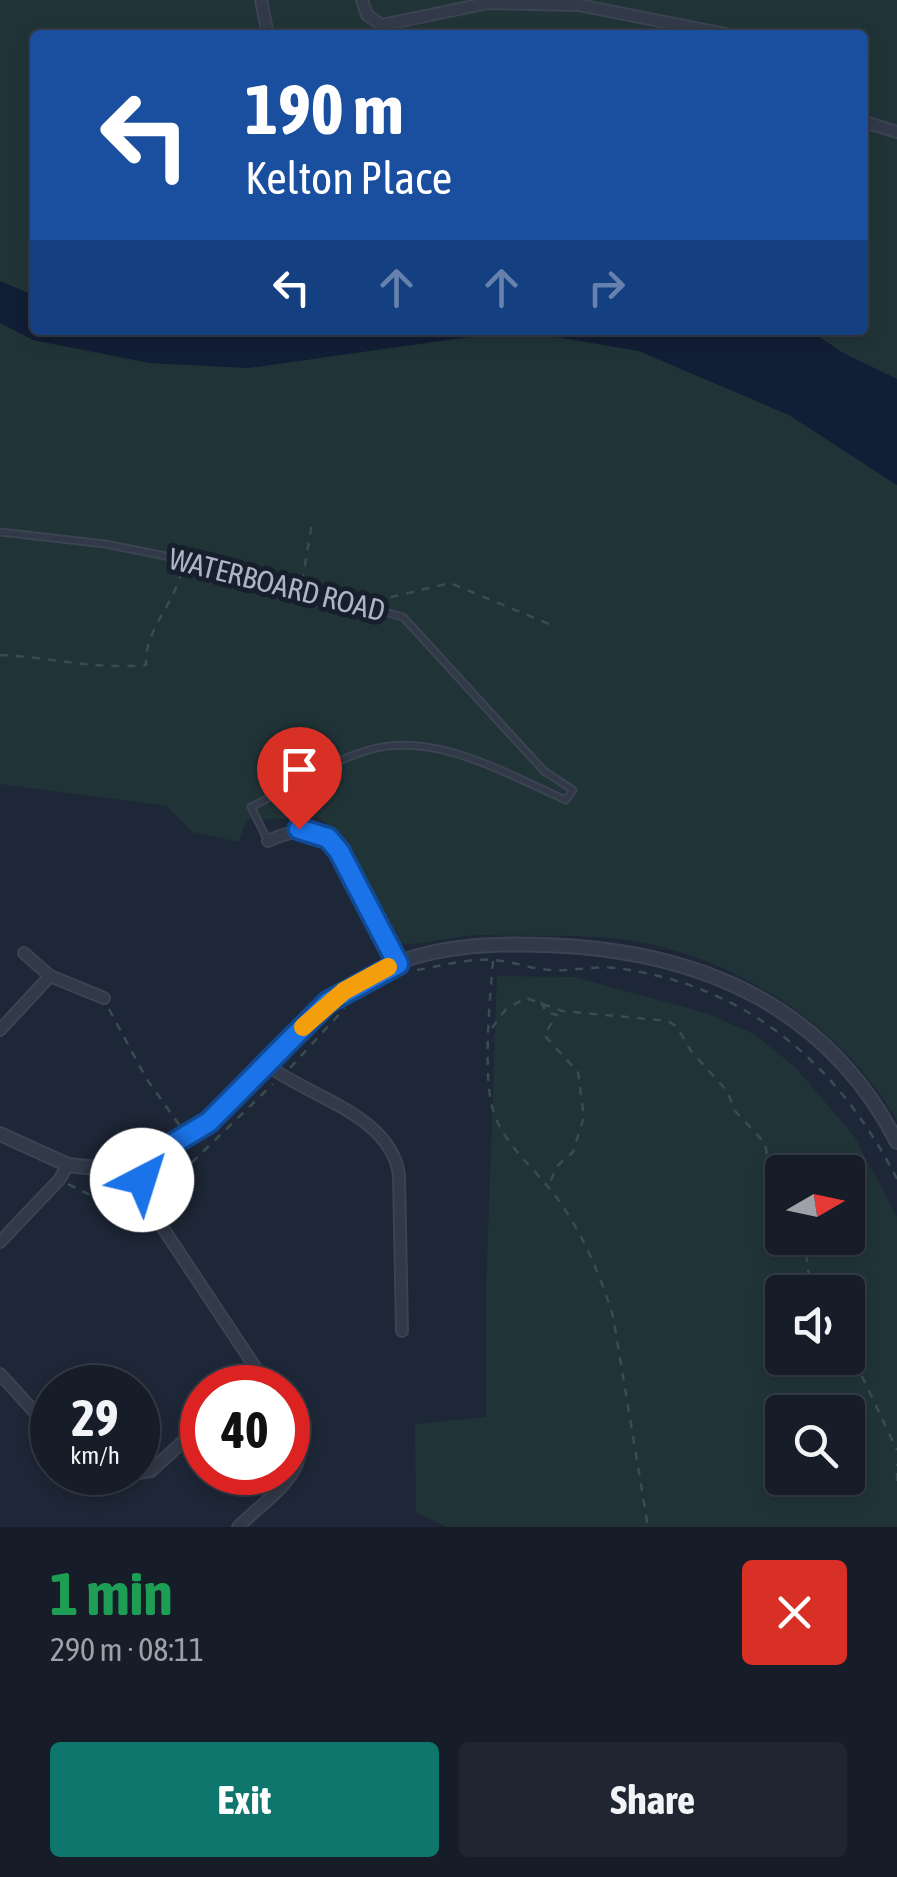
<!DOCTYPE html>
<html lang="en">
<head>
<meta charset="utf-8">
<style>
	body { margin:0; font-family:"Asap Condensed",sans-serif; background:#1f2631; color:#f1f3f6; height:100vh; display:flex; flex-direction:column; font-size:38px; white-space:nowrap }
	* { box-sizing:border-box; margin:0 }
	p { font-size:32px; color:#9ea2a8 }
	.icon { flex:none; width:55px; height:55px; fill:none; stroke:currentColor; stroke-width:2; stroke-linecap:round; stroke-linejoin:round }
	.map { position:relative; height:1527px; overflow:hidden }
	.drawer { display:flex; flex-direction:column; background:#161d29; flex:1 }
	.drawer>* { flex:none }
	.hud { position:absolute; left:30px; top:30px; width:838px; height:305px; border-radius:10px; box-shadow:0 5px 15px #0003,0 0 0 2px #353b46; background:#1a4fa0; color:#fff; overflow:hidden }
	.needle { width:65px; rotate:81deg }
	.fabs { position:absolute; left:765px; top:1155px; display:grid; gap:20px }
	.fabs a { display:grid; place-items:center; width:100px; height:100px; border-radius:10px; background:#161d29; box-shadow:0 5px 15px #0003,0 0 0 2px #353b46; font-size:50px }
	.speed { position:absolute; left:30px; top:1365px; display:flex; gap:20px; font-size:50px; font-weight:700; text-align:center }
	.speed>* { display:grid; place-content:center; width:130px; height:130px; border-radius:50%; background:#161d29; box-shadow:0 5px 15px #0003,0 0 0 2px #353b46; line-height:1 }
	.speed small { font-size:25px; font-weight:400 }
	.speed .limit { border:15px solid #d22; background:#fff; color:#111 }
	.pin { position:absolute; display:grid; place-items:center; width:85px; height:85px; color:#fff; margin:-102px -42px; border-radius:50% 50% 50% 0; rotate:-45deg; box-shadow:0 0 10px #0007 }
	.pin .icon { rotate:45deg }
	.me { position:absolute; width:110px; margin:-55px; rotate:40deg; stroke-linejoin:round; filter:drop-shadow(0 0 8px #0008) }
	.turn { display:flex; align-items:center; gap:35px; height:210px; padding:0 50px; font-size:45px }
	.turn .icon { width:130px; height:130px; stroke-width:2.5 }
	.turn b { display:block; font-size:70px; line-height:85px }
	.lanes { display:flex; align-items:center; height:95px; padding:0 50px; background:#0003; justify-content:center; gap:50px; direction:ltr }
	.lanes .off { opacity:.35 }
	.round { display:grid; place-items:center; flex:none; width:105px; height:105px; border-radius:10px; background:#1f2631 }
	.headline { display:flex; align-items:center; justify-content:space-between; height:170px; padding:0 50px }
	h1 { font-size:60px; font-weight:700; line-height:75px; color:#1e9e55 }
	.cta { display:flex; gap:20px; margin-top:auto; padding:20px 50px }
	.cta a { flex:1; height:115px; border-radius:10px; background:#0f766e; color:#fff; font-size:40px; font-weight:700; line-height:115px; text-align:center }
	.cta a+a { background:#1f2631; color:#f1f3f6 }
	.map>svg:first-child { display:block }
</style>
</head>
<body>
<div class="map">
<svg width="897" height="1527" viewBox="0 0 897 1527">
	<rect width="100%" height="100%" fill="#1e2737"/>
	<path fill="#203438" fill-rule="evenodd" d="M0 0H897V379L843 353 809 330H862V35H35V296L0 281Z
		M0 323 33 340 150 363 248 368 517 330 639 351 789 415 897 485V1121C845 1028 739 959 634 941 585 933 531 937 481 935 456 934 419 948 399 943L337 831 317 817 246 820 239 842 193 832 167 806 0 784Z
		M497 976 574 977 706 1013 754 1034 795 1067 854 1136 897 1217V1527H447L416 1512 415 1424 486 1417V1291ZM782 1172H848V1238H782ZM782 1292H848V1358H782ZM782 1412H848V1478H782Z"/>
	<path fill="#121e35" d="M0 281 35 296V330H809L843 353 897 379V485L789 415 639 351 517 330 248 368 150 363 33 340 0 323Z"/>
	<g fill="none" stroke-linecap="round" stroke-linejoin="round">
		<g stroke="#3c4351" stroke-width="9">
			<path id="service" d="M0 532 105 544 221 567 403 617 544 771 573 790 566 800C506 774 436 731 369 750 327 762 290 788 251 807L268 841"/>
		</g>
		<g stroke="#3c4351" stroke-width="14">
			<path id="minor" d="M261 0 268 35
				M362 0 367 15 382 25 488 3 578 5 731 35
				M862 121 897 132
				M268 841C296 828 318 826 339 851L397 964
				M24 953 50 976 104 998
				M0 1030 50 976
				M267 1065C309 1097 391 1115 399 1175L402 1331
				M133 1183 269 1388
				M0 1242 59 1180 68 1165
				M0 1374 52 1431
				M239 1388 257 1370
				M102 1472 108 1478 151 1471 202 1424
				M238 1527C274 1492 323 1466 288 1414"/>
		</g>
		<g stroke="#3c4351" stroke-width="16">
			<path id="tertiary" d="M0 1134 68 1165 106 1169
				M108 1168a19 19 0 1 1 38 0a19 19 0 1 1-38 0Z
				M146 1160C168 1145 192 1138 211 1120 266 1072 308 1008 374 973 426 946 488 943 545 945 695 950 825 1003 897 1142"/>
		</g>
		<path stroke="#394d51" stroke-width="2.5" stroke-dasharray="8 8" stroke-linecap="butt" d="M302 582 312 523
			M375 601 450 583 554 626
			M0 655C49 657 96 670 146 665 144 630 175 604 182 569
			M493 961C490 998 482 1080 494 1113 504 1144 534 1168 553 1193 580 1227 600 1274 613 1316L648 1527
			M417 970C441 966 468 958 493 960 513 961 533 970 553 970 574 971 594 966 615 968 747 984 838 1064 897 1179
			M541 1002 546 1012 557 1015 544 1035 578 1072 584 1117 573 1152 557 1166 548 1187
			M109 1009 146 1078 180 1126
			M492 1028 506 1009 526 998 562 1011 668 1021 677 1027 691 1051 727 1091 735 1111 765 1143 773 1192 782 1205
			M290 1068 345 1008
			M68 1184 123 1211 138 1208
			M157 1196 273 1084
			M804 1238 811 1292
			M848 1347 897 1450
			M897 1464V1466
			M897 1473V1481"/>
		<use href="#service" stroke="#323948" stroke-width="5"/>
		<use href="#minor" stroke="#323948" stroke-width="10"/>
		<use href="#tertiary" stroke="#323948" stroke-width="12"/>
	</g>
	<g fill="none" stroke-linecap="round" stroke-linejoin="round">
		<g stroke="#114b97" stroke-width="25">
			<path id="route" d="M142 1180 148 1168 146 1160 209 1122 328 1002 398 964 339 851 328 838 299 829"/>
		</g>
		<use href="#route" stroke="#1a73e8" stroke-width="18"/>
		<path stroke="#f59e0b" stroke-width="18" d="M303 1027 344 991 388 967"/>
	</g>
	<g text-anchor="middle" stroke-width="10" stroke-linejoin="round" paint-order="stroke">
		<g font-size="30" fill="#acb4c5" stroke="#181f2c">
			<text transform="translate(277 585) rotate(14)" y="10">WATERBOARD ROAD</text>
		</g>
	</g>
</svg>
<div class="fabs">
<a><svg class="needle" viewBox="-14 -14 28 28"><path d="M0-13l5 13h-10z" fill="#e53935"/><path d="M0 13l5-13h-10z" fill="#9ea2a8"/></svg></a>
<a><svg class="icon" aria-label="sound" viewBox="0 0 24 24"><path d="M4 9h4l5-4v14l-5-4H4zM17 9q2 3 0 6"/></svg></a>
<a><svg class="icon" aria-label="search" viewBox="0 0 24 24"><circle cx="10" cy="10" r="6"/><path d="M15 15l6 6"/></svg></a>
</div>
<div class="speed"><div>29<small>km/h</small></div><div class="limit">40</div></div>
<div class="pin" style="left:299px;top:829px;background:#d93025"><svg class="icon" aria-label="arrive" viewBox="0 0 24 24"><path d="M6 21V4h12l-3 4 3 4H6"/></svg></div>
<svg class="me" style="left:142px;top:1180px" viewBox="-20 -20 40 40"><circle r="19" fill="#fff"/><path d="M0-13L10 11 0 6-10 11z" fill="#1a73e8"/></svg>
<div class="hud">
<div class="turn"><svg class="icon" aria-label="left" viewBox="0 0 24 24"><path d="M17 20v-9H6M10 6l-5 5 5 5"/></svg><div><b>190 m</b>Kelton Place</div></div>
<div class="lanes"><svg class="icon" aria-label="left" viewBox="0 0 24 24"><path d="M17 20v-9H6M10 6l-5 5 5 5"/></svg><svg class="icon off" aria-label="ahead" viewBox="0 0 24 24"><path d="M12 20V5M6 11l6-6 6 6"/></svg><svg class="icon off" aria-label="ahead" viewBox="0 0 24 24"><path d="M12 20V5M6 11l6-6 6 6"/></svg><svg class="icon off" aria-label="right" viewBox="0 0 24 24"><path d="M7 20v-9h11M14 6l5 5-5 5"/></svg></div>
</div>
</div>
<section class="drawer">
<div class="headline"><div><h1>1 min</h1><p>290 m · 08:11</p></div><a class="round" style="background:#d93025;color:#fff"><svg class="icon" aria-label="close" viewBox="0 0 24 24"><path d="M6 6l12 12M18 6L6 18"/></svg></a></div>
<div class="cta"><a>Exit</a><a>Share</a></div>
</section>
</body>
</html>
